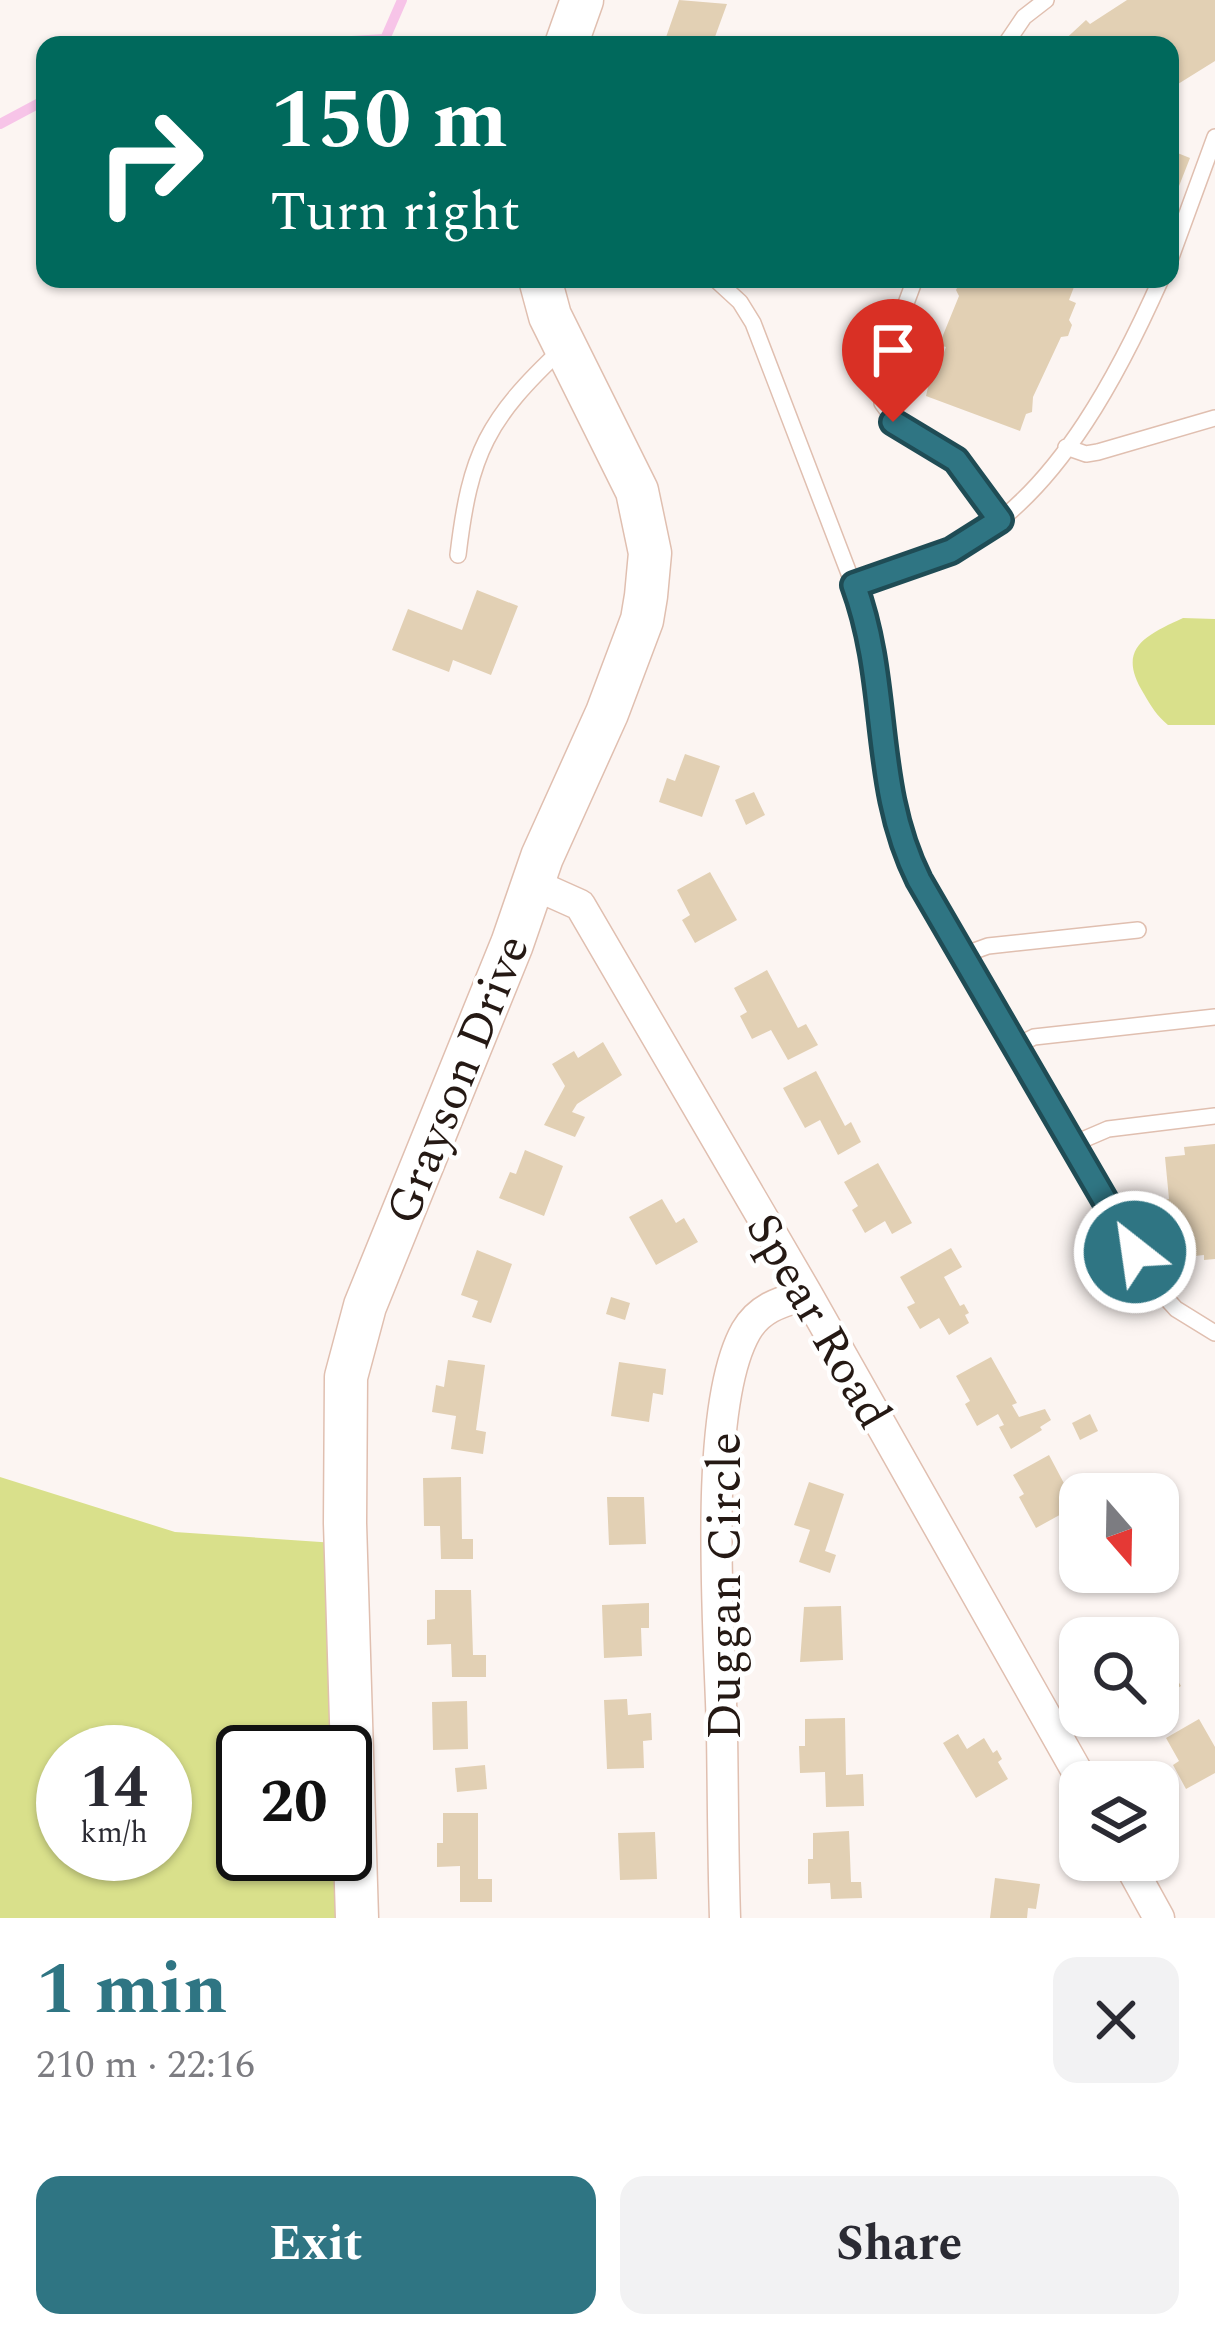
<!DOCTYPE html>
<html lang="en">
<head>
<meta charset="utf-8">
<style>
	body { margin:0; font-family:Spectral,serif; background:#f2f2f3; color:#2b2b33; height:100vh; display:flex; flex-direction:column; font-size:45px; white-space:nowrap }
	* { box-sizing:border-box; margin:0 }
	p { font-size:39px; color:#7c7c81 }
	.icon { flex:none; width:66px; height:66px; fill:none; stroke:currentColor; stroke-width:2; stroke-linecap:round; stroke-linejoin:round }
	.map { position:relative; height:1918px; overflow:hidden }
	.sheet { display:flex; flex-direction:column; background:#fff; flex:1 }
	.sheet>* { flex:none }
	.top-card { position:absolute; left:36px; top:36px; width:1143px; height:252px; border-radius:24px; box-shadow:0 3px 9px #0004; background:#00695c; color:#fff; overflow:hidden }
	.needle { width:78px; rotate:160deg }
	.fabs { position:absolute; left:1059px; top:1473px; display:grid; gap:24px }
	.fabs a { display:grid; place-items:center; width:120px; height:120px; border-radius:24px; background:#fff; box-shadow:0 3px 9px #0004; font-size:60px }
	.speed { position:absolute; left:36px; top:1725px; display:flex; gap:24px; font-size:60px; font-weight:700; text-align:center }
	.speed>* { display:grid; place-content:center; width:156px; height:156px; border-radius:50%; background:#fff; box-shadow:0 3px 9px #0004; line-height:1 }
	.speed small { font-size:30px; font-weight:400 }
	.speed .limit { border:6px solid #111; border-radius:18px; background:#fff; color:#111 }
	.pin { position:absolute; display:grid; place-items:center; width:102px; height:102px; color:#fff; margin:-123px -51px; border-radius:50% 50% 50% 0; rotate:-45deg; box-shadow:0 0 12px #0007 }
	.pin .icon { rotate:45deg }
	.me { position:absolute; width:132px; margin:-66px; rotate:330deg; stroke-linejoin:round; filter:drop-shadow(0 0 9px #0008) }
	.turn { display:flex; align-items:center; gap:42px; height:252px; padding:0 36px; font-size:54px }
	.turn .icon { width:156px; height:156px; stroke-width:2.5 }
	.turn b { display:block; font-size:84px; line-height:102px }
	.round { display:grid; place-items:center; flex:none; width:126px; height:126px; border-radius:24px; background:#f2f2f3 }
	.head { display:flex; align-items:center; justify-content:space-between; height:204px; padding:0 36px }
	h1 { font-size:72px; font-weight:700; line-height:90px; color:#2f7583 }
	.primary-button { display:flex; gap:24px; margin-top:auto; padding:24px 36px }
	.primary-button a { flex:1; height:138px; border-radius:24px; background:#2f7583; color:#fff; font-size:48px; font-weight:700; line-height:138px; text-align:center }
	.primary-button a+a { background:#f2f2f3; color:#2b2b33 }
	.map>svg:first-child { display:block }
</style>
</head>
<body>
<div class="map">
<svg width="1215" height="1918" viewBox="0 0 1215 1918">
	<rect width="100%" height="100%" fill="#fcf5f2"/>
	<path fill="#d9e08b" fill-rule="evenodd" d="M1183 618 1215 619V725H1168C1157 716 1151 706 1144 694 1116 649 1144 636 1183 618Z
		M0 1477 175 1532 365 1545 328 1662 332 1752H243V1854H338L341 1918H0ZM63 1752H165V1854H63Z"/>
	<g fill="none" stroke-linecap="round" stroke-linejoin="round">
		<path stroke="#f7c4e8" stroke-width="10" d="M285 45 385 39 402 0
			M0 124 45 100"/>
	</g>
	<path fill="#e2d0b4" d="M679 0 727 4 712 45 664 43Z
		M1127 0H1215V61L1170 89V45H1059L1086 20 1090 24Z
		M1170 150 1190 158 1170 209Z
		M967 279H1077L1069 300 1076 303 1069 320 1072 325 1068 336 1061 337 1033 397 1032 412 1026 414 1020 431 926 396 934 362 941 360 946 347 939 345 959 296 956 290 960 282Z
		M477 590 518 606 491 675 453 660 449 672 392 650 408 609 462 630Z
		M685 754 720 766 702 817 659 802 667 778 675 781Z
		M754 792 765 815 746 825 735 800Z
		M710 872 737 920 695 943 682 920 690 915 677 890Z
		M767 970 798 1028 806 1024 818 1045 788 1060 771 1030 752 1039 740 1016 747 1012 734 988Z
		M603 1042 622 1075 577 1104 572 1112 585 1117 575 1137 544 1125 565 1086 552 1064 574 1051 578 1058Z
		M816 1071 845 1126 851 1122 861 1142 838 1155 820 1120 805 1128 783 1088Z
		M1215 1144V1259L1204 1260V1255L1176 1258 1174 1236 1167 1237 1163 1200 1169 1199 1165 1157 1185 1155 1184 1147Z
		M525 1150 563 1166 544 1216 499 1198 510 1172 516 1174Z
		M878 1163 912 1223 892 1234 885 1221 865 1233 852 1210 858 1206 844 1182Z
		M662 1199 676 1223 684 1218 698 1242 656 1265 629 1217Z
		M951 1248 962 1267 944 1277 960 1306 964 1304 969 1313 965 1315 969 1323 949 1335 939 1318 920 1329 907 1307 915 1303 900 1277Z
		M477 1250 512 1264 491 1323 472 1317 478 1301 461 1295Z
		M611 1297 630 1303 625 1320 606 1314Z
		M991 1357 1017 1403 1012 1405 1019 1417 1045 1409 1051 1420 1040 1427 1042 1430 1011 1449 999 1427 1004 1425 998 1414 977 1426 965 1404 970 1401 956 1376Z
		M448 1360 485 1365 476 1430 486 1432 483 1454 451 1449 456 1416 432 1412 436 1385 444 1387Z
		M619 1362 666 1369 663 1395 653 1393 649 1422 611 1416Z
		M1090 1414 1098 1431 1080 1440 1072 1423Z
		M1049 1455 1076 1506 1036 1528 1019 1497 1024 1494 1013 1475Z
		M461 1477 462 1539H473V1559H441L440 1526H424L423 1478Z
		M809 1482 844 1494 825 1551 836 1555 830 1573 799 1562 810 1530 794 1525Z
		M607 1497H644L646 1544 609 1545Z
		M435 1590H471L473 1655H486V1677H452L451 1644 427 1645V1620L435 1619Z
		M649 1603V1628H641L642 1656 604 1658 602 1605Z
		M841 1606 843 1660 800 1662 804 1607Z
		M1143 1624 1152 1638H1119Z
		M1158 1648 1181 1686 1158 1700Z
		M627 1699 628 1715 651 1713 652 1740 643 1741 644 1768 607 1769 604 1700Z
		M467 1701 468 1749 433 1750 432 1702Z
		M845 1718 846 1775 863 1774 864 1806 826 1807 825 1772 800 1773 799 1746H805V1719Z
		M1199 1719 1215 1747V1773L1186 1789 1173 1765 1179 1761 1166 1738Z
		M958 1734 967 1749 984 1738 993 1753 997 1750 1002 1759 998 1762 1008 1779 976 1798 943 1743Z
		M485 1765 487 1789 457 1792 455 1768Z
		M443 1813H478V1879H492V1902H460V1866L437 1867V1843H443Z
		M849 1831 851 1882H861L862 1898 831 1899 830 1883 808 1884V1859H813V1833Z
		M655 1832 657 1879 620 1880 618 1833Z
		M995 1878 1040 1884 1036 1909 1028 1908 1027 1918H990Z"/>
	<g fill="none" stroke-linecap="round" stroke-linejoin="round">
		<g stroke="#e0bfb0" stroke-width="18">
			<path id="lane" d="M1005 45 1024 17 1046 0
				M1170 260 1215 137
				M715 279 740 302 753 323 868 623 882 701 887 785 904 850 1156 1287 1176 1309 1215 1333
				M915 279 881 371 882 403 901 429 956 460 1000 520
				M1066 447 1086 454 1098 452 1215 418
				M458 555C470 453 487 419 563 348
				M853 585C894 571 937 560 974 538 1061 486 1121 369 1161 279
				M963 955 988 946 1138 930
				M1016 1046 1034 1037 1215 1017
				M1073 1144 1108 1129 1215 1116"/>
		</g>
		<g stroke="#e0bfb0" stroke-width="33">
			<path id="street" d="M533 884 580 905 807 1294 1083 1782
				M1127 1860 1159 1918
				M725 1918C723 1857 723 1795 722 1733 720 1638 701 1410 746 1331 760 1307 781 1302 807 1294"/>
		</g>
		<g stroke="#e0bfb0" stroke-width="45">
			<path id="secondary" d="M566 45 582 0
				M357 1918 345 1523 346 1377 365 1306 512 944 542 857 607 713 642 620 646 596 650 553 637 491 550 316 540 279"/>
		</g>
		<use href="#lane" stroke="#fff" stroke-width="15"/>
		<use href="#street" stroke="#fff" stroke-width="30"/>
		<use href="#secondary" stroke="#fff" stroke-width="42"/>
	</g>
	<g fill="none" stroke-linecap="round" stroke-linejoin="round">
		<g stroke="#1f4c55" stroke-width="30">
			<path id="route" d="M893 422 956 460 1000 520 951 551 854 585C891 685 871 784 919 880L1135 1252"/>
		</g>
		<use href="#route" stroke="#2f7583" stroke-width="21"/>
	</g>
	<g text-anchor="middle" stroke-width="9" stroke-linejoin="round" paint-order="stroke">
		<g font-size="48" fill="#251914" stroke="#fff">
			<text transform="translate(456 1079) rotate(-68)" y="17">Grayson Drive</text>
			<text transform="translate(820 1320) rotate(60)" y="17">Spear Road</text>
			<text transform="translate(723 1586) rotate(-90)" y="17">Duggan Circle</text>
		</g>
	</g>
</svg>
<div class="fabs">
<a><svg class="needle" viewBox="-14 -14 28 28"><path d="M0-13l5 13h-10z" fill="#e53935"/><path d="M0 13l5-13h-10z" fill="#7c7c81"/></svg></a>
<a><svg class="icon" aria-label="search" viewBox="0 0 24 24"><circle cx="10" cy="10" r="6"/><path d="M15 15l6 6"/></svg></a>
<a><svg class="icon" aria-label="layers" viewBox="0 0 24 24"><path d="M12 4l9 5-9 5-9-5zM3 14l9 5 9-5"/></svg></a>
</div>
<div class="speed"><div>14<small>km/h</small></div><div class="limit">20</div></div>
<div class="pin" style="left:893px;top:422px;background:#d93025"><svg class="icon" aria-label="arrive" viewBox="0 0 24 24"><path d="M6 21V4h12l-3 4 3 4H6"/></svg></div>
<svg class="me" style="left:1135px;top:1252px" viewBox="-20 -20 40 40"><circle r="17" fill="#2f7583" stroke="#fff" stroke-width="3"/><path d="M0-11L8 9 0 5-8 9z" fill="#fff"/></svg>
<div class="top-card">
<div class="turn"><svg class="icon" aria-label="right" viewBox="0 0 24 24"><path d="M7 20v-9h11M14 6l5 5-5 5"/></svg><div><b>150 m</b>Turn right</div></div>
</div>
</div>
<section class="sheet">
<div class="head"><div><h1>1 min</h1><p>210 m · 22:16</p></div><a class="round"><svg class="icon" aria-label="close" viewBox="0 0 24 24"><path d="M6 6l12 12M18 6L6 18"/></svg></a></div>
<div class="primary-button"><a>Exit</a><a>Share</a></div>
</section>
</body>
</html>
